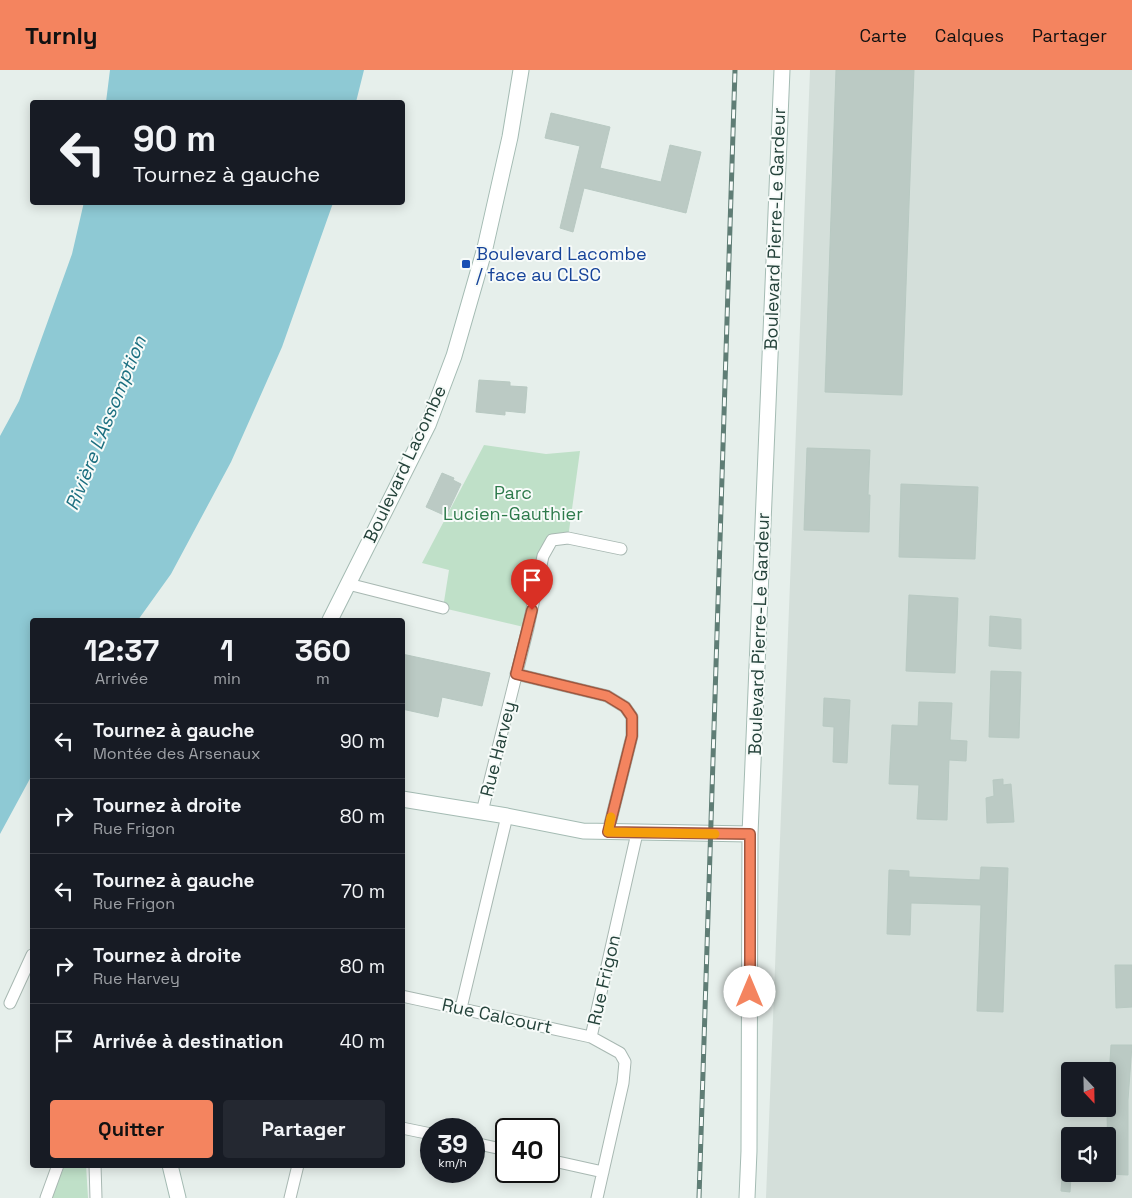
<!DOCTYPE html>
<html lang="fr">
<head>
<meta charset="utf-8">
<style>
	body { margin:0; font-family:"Space Grotesk",sans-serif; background:#242831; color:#f1f3f6; height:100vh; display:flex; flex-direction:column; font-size:19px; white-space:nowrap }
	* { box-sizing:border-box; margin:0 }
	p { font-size:16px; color:#9ea1a6 }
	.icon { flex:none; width:28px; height:28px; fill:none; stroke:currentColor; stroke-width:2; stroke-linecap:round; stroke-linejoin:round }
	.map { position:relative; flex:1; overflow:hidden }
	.panel { position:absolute; left:30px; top:548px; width:375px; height:550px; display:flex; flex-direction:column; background:#171b24; border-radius:5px; box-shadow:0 2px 12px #0003 }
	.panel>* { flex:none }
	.hud { position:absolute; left:30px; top:30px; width:375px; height:105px; border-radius:5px; box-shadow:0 2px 12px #0003; background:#171b24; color:#f1f3f6; overflow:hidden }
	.needle { width:32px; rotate:158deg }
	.tools { position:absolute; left:1061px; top:992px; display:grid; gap:10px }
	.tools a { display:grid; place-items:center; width:55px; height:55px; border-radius:5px; background:#171b24; box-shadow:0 2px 12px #0003; font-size:25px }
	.speed { position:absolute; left:420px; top:1048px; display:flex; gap:10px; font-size:25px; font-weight:700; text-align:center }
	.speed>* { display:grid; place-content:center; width:65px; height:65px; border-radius:50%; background:#171b24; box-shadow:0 2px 12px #0003; line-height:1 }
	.speed small { font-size:12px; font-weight:400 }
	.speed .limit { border:2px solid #111; border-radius:8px; background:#fff; color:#111 }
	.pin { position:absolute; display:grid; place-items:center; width:42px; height:42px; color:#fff; margin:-51px -21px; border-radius:50% 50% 50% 0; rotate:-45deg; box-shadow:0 0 5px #0007 }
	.pin .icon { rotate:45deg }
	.me { position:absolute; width:55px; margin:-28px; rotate:0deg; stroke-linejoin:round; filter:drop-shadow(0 0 4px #0008) }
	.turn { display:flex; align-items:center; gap:18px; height:105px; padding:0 20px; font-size:22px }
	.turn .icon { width:65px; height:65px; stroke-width:2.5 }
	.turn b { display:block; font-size:35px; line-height:42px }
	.eta { display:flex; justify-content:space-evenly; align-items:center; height:85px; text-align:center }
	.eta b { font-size:30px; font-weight:700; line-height:35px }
	.button { display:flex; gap:10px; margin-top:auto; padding:10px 20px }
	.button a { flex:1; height:58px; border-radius:5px; background:#f4845f; color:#111; font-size:20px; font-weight:700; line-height:58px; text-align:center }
	.button a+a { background:#242831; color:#f1f3f6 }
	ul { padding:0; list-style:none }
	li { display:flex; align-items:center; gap:15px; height:75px; padding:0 20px; border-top:1px solid #363941 }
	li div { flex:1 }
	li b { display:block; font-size:19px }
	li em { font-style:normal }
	header { display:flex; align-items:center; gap:30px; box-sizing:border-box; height:70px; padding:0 25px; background:#f4845f; color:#111 }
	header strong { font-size:24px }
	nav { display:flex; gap:28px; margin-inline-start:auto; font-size:18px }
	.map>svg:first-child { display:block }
</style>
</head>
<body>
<header>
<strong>Turnly</strong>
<nav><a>Carte</a><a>Calques</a><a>Partager</a></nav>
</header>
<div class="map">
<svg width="1132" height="1128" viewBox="0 0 1132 1128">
	<rect width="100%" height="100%" fill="#e6efeb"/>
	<path fill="#d4dfda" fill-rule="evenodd" d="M810 0H1132V1128H766ZM1070 1001H1108V1039H1070ZM1070 1066H1108V1104H1070Z"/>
	<path fill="#bfe0c8" d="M484 375 546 384 580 381 568 468 552 470 528 558 443 538 449 500 422 493Z
		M65 1095H86L88 1128H51Z"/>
	<path fill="#8ec9d4" d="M110 0H364L356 32H106Z
		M84 132 333 133 282 277 231 392 171 504 138 550H32V705L0 764V366L19 331 72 184Z"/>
	<path fill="#bbcac4" stroke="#b8c9c2" d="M836 0H914L902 325 825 322Z
		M551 43 610 57 600 98 661 112 670 75 701 82 686 143 584 118 573 162 560 158 580 76 545 68Z
		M479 310 510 312V316L527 317 525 343 505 341V345L476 342Z
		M807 378 870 380 868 425H870L869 462 804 460Z
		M442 403 454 408 453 410 461 414 446 446 426 437Z
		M901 414 978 417 975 489 899 487Z
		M909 525 958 528 955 603 906 601Z
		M990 546 1021 549V579L989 576Z
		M402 584 490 603 482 636 442 627 438 647 402 639Z
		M991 601 1021 602 1019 668 989 667Z
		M824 628 850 630 847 693 833 692 834 657 823 656Z
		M919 632 952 633 950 670 967 671 966 691 949 690 947 750 917 749 919 715 889 714 892 655 918 656Z
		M1003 709V715L1011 714 1014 752 987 753 986 728 994 726 993 710Z
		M981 797 1008 798 1003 942 977 941 981 835 911 833 910 865 887 864 889 800 909 801V807L980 810Z
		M1115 895H1132V937L1116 938Z
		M1111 975H1132L1128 1030V1105L1108 1104 1107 1039Z
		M1062 1107H1071L1070 1122 1061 1121Z"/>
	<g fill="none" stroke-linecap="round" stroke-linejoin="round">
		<g stroke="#a8b8b2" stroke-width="13">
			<path id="street" d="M348 514 443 538
				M516 604 607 626 625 637 632 647V666L608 762
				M482 742 528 558 543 486 552 470 568 468 621 479
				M402 926 591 967
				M10 933 32 885
				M461 938 507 746
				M402 1058 431 1064
				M474 1073 506 1080
				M549 1090 603 1102
				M95 1095 96 1128
				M46 1128 58 1095
				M290 1128 298 1095
				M597 1128 623 1013 625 992 620 983 591 967 637 763"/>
		</g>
		<g stroke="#a4bbb3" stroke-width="17">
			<path id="secondary" d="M330 550 428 355 454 286 485 178 510 67 521 0
				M402 729 507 746 583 761 750 764
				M170 1095 178 1128
				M747 1128 749 1081 750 764 782 0"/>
		</g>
		<use href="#street" stroke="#fff" stroke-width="11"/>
		<use href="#secondary" stroke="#fff" stroke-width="15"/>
		<g stroke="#5f7d75" stroke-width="5">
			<path id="rail" d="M699 1128 735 0"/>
		</g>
		<use href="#rail" stroke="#f7fbf9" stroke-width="3" stroke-dasharray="9" stroke-linecap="butt"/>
	</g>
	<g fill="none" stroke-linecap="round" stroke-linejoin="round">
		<g stroke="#9f563e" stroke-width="12">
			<path id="route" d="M532 540 516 604 607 626 625 637 632 647V666L608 762 750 764V922"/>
		</g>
		<use href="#route" stroke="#f4845f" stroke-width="9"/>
		<path stroke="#f59e0b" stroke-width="9" d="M611 747 608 762 715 764"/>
	</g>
	<rect fill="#1a4fb4" stroke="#f7fbf9" stroke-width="2" x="461" y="189" width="10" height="10" rx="2.5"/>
	<g text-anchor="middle" stroke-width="4" stroke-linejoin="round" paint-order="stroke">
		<g font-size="18" fill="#24423a" stroke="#f7fbf9">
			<text transform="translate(775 159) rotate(-88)" y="6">Boulevard Pierre-Le Gardeur</text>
			<text transform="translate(405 394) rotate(-65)" y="6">Boulevard Lacombe</text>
			<text transform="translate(759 564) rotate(-88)" y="6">Boulevard Pierre-Le Gardeur</text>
			<text transform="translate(498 679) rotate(-76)" y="6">Rue Harvey</text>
			<text transform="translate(604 910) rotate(-77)" y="6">Rue Frigon</text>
			<text transform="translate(497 946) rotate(12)" y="6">Rue Calcourt</text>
		</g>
		<g font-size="18" fill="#164399" stroke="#f7fbf9" text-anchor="start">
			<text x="476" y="190">Boulevard Lacombe<tspan x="476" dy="21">/ face au CLSC</tspan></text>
		</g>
		<g font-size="18" fill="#2d7a4b" stroke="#f7fbf9">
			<text x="513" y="429">Parc<tspan x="513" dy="21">Lucien-Gauthier</tspan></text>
		</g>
		<g font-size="19" font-style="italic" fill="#1c6f80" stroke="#f7fbf9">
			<text transform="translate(105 353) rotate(-68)" y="7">Rivière L'Assomption</text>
		</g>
	</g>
</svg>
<div class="tools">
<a><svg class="needle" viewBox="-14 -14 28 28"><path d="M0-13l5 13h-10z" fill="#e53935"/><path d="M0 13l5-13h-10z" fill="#9ea1a6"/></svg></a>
<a><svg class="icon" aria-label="sound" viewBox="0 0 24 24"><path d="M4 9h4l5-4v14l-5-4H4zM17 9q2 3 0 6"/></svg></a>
</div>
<div class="speed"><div>39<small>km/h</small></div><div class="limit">40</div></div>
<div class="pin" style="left:532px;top:540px;background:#d93025"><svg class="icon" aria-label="arrive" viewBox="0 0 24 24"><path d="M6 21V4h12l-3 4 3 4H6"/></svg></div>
<svg class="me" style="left:750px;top:922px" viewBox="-20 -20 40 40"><circle r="19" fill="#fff"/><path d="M0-13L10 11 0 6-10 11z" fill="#f4845f"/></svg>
<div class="hud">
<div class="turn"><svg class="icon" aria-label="left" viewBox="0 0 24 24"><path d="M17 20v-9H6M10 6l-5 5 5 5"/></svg><div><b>90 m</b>Tournez à gauche</div></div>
</div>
<section class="panel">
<div class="eta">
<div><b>12:37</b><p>Arrivée</p></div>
<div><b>1</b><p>min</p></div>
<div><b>360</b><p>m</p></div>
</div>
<ul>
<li><svg class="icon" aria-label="left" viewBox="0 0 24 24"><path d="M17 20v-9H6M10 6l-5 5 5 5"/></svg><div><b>Tournez à gauche</b><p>Montée des Arsenaux</p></div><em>90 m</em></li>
<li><svg class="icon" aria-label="right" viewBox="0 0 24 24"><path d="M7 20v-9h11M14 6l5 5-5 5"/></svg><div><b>Tournez à droite</b><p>Rue Frigon</p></div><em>80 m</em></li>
<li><svg class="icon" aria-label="left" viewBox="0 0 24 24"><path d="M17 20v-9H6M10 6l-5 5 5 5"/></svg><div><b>Tournez à gauche</b><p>Rue Frigon</p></div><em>70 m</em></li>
<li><svg class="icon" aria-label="right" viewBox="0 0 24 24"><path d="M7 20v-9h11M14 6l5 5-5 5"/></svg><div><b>Tournez à droite</b><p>Rue Harvey</p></div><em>80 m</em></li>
<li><svg class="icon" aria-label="arrive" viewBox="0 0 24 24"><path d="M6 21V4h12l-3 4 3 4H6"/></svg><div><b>Arrivée à destination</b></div><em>40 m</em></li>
</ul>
<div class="button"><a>Quitter</a><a>Partager</a></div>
</section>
</div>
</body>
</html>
